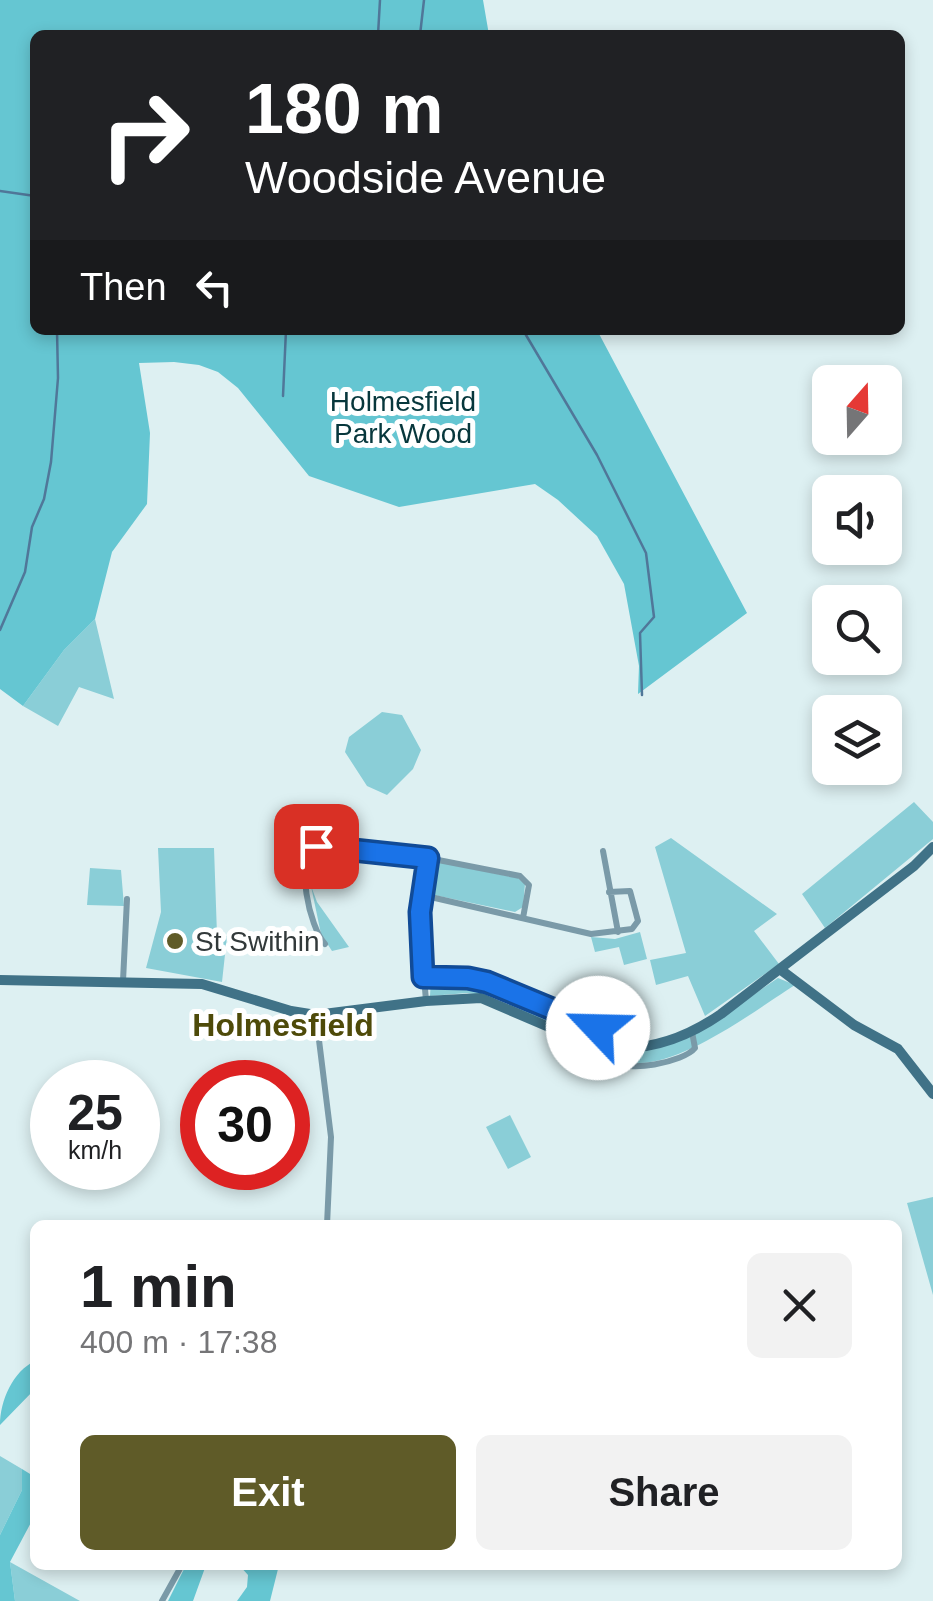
<!DOCTYPE html>
<html lang="en">
<head>
<meta charset="utf-8">
<style>
	body { margin:0; font-family:Helvetica,sans-serif; background:#f2f2f2; color:#202124; height:100vh; display:flex; flex-direction:column; font-size:38px; white-space:nowrap }
	* { box-sizing:border-box; margin:0 }
	p { font-size:32px; color:#757577 }
	.icon { flex:none; width:55px; height:55px; fill:none; stroke:currentColor; stroke-width:2; stroke-linecap:round; stroke-linejoin:round }
	.map { position:relative; flex:1; overflow:hidden }
	.details { position:absolute; left:30px; top:1220px; width:872px; height:350px; display:flex; flex-direction:column; background:#fff; border-radius:15px; box-shadow:0 5px 15px #0003 }
	.details>* { flex:none }
	.guide { position:absolute; left:30px; top:30px; width:875px; height:305px; border-radius:15px; box-shadow:0 5px 15px #0003; background:#202124; color:#fff; overflow:hidden }
	.needle { width:65px; rotate:20deg }
	.controls { position:absolute; left:812px; top:365px; display:grid; gap:20px }
	.controls a { display:grid; place-items:center; width:90px; height:90px; border-radius:15px; background:#fff; box-shadow:0 5px 15px #0003; font-size:50px }
	.speed { position:absolute; left:30px; top:1060px; display:flex; gap:20px; font-size:50px; font-weight:700; text-align:center }
	.speed>* { display:grid; place-content:center; width:130px; height:130px; border-radius:50%; background:#fff; box-shadow:0 5px 15px #0003; line-height:1 }
	.speed small { font-size:25px; font-weight:400 }
	.speed .limit { border:15px solid #d22; background:#fff; color:#111 }
	.pin { position:absolute; display:grid; place-items:center; width:85px; height:85px; color:#fff; margin:-42px; border-radius:20px; box-shadow:0 5px 15px #0006 }
	.me { position:absolute; width:110px; margin:-55px; rotate:294deg; stroke-linejoin:round; filter:drop-shadow(0 0 8px #0008) }
	.turn { display:flex; align-items:center; gap:35px; height:210px; padding:0 50px; font-size:45px }
	.turn .icon { width:130px; height:130px; stroke-width:2.5 }
	.turn b { display:block; font-size:70px; line-height:85px }
	.then { display:flex; align-items:center; height:95px; padding:0 50px; background:#0003; gap:20px; font-size:38px }
	.round { display:grid; place-items:center; flex:none; width:105px; height:105px; border-radius:15px; background:#f2f2f2 }
	.summary { display:flex; align-items:center; justify-content:space-between; height:170px; padding:0 50px }
	h1 { font-size:60px; font-weight:600; line-height:75px }
	.action { display:flex; gap:20px; margin-top:auto; padding:20px 50px }
	.action a { flex:1; height:115px; border-radius:15px; background:#5f5b28; color:#fff; font-size:40px; font-weight:600; line-height:115px; text-align:center }
	.action a+a { background:#f2f2f2; color:#202124 }
	.map>svg:first-child { display:block }
</style>
</head>
<body>
<div class="map">
<svg width="933" height="1601" viewBox="0 0 933 1601">
	<rect width="100%" height="100%" fill="#ddf0f2"/>
	<path fill="#8aced7" d="M95 619 114 699 79 687 58 726 23 706 64 650Z
		M382 712 402 715 421 750 413 769 387 795 367 786 345 752 349 737Z
		M914 802 933 822V839L825 928 802 894Z
		M671 838 777 914 754 931 779 964 705 1016 688 976 656 985 650 960 686 953 655 847Z
		M158 848H214L217 935 227 936 222 982 146 968 161 912Z
		M438 862 518 878 525 884 523 907 515 912 434 895 427 888 431 866Z
		M90 868 121 870 124 906 87 905Z
		M311 886 317 902 349 947 332 951 321 934Z
		M640 932 647 959 624 965 619 947 595 952 591 937 615 939Z
		M778 978 795 985C759 1007 653 1090 614 1054 686 1050 722 1015 778 978Z
		M431 979 487 986 592 1026 598 1041 596 1043 490 996 467 993 430 996Z
		M510 1115 531 1157 508 1169 486 1127Z
		M933 1197V1295L907 1203Z
		M0 1456 22 1469V1490L0 1535Z
		M10 1562 80 1601H15Z"/>
	<path fill="#65c6d2" d="M0 0H483L489 35H35V330H597L747 613 638 694 639 666 624 584 597 536 558 500 535 484 399 507 309 476 238 388 218 372 199 365 174 362 139 363 150 433 147 504 112 552 95 619 64 650 23 706 0 689Z
		M35 1361V1389L0 1425C0 1401 13 1371 35 1361Z
		M22 1469 35 1477V1515L10 1562 15 1601H0V1535L22 1490Z
		M186 1565H206L193 1601H168Z
		M239 1565H290V1568L278 1569 270 1601H237L247 1587 248 1575Z"/>
	<g fill="none" stroke-linecap="round" stroke-linejoin="round">
		<path stroke="#507799" stroke-width="2.5" d="M378 35 380 0
			M420 35 424 0
			M0 191 35 196
			M523 330 597 455 646 553 654 617 640 633 642 695
			M283 396 286 330
			M0 630 25 572 32 527 44 499 51 462 58 378 57 330"/>
		<path stroke="#7a9aa8" stroke-width="6" d="M603 851 618 932
			M422 895 591 934 632 929 638 921 630 891 609 892
			M325 944C309 926 295 861 315 846L428 858 520 876 529 885 523 918
			M423 977 487 983 594 1024C601 1035 604 1050 613 1060 625 1074 684 1062 695 1048L692 1032
			M123 981 127 899
			M426 1001 420 926 428 858
			M316 1016 331 1137 327 1225
			M162 1601 182 1565"/>
		<path stroke="#407287" stroke-width="10" d="M781 970 854 1025 898 1049 933 1094
			M0 980 202 984 291 1011 316 1015 426 1001 481 998 591 1045C639 1055 682 1041 721 1014L914 866 933 847"/>
	</g>
	<g fill="none" stroke-linecap="round" stroke-linejoin="round">
		<g stroke="#114b97" stroke-width="25">
			<path id="route" d="M316 846 428 858 420 912 423 977 468 978 487 982 598 1028"/>
		</g>
		<use href="#route" stroke="#1a73e8" stroke-width="18"/>
	</g>
	<circle fill="#5f5b28" stroke="#fff" stroke-width="4" cx="175" cy="941" r="10"/>
	<g text-anchor="middle" stroke-width="10" stroke-linejoin="round" paint-order="stroke">
		<g font-size="28" fill="#07373c" stroke="#fff">
			<text x="403" y="411">Holmesfield<tspan x="403" dy="32">Park Wood</tspan></text>
		</g>
		<g font-size="28" fill="#32393a" stroke="#fff" text-anchor="start">
			<text x="195" y="951">St Swithin</text>
		</g>
		<g font-size="32" font-weight="bold" fill="#4e4a09" stroke="#fff">
			<text x="283" y="1036">Holmesfield</text>
		</g>
	</g>
</svg>
<div class="controls">
<a><svg class="needle" viewBox="-14 -14 28 28"><path d="M0-13l5 13h-10z" fill="#e53935"/><path d="M0 13l5-13h-10z" fill="#757577"/></svg></a>
<a><svg class="icon" aria-label="sound" viewBox="0 0 24 24"><path d="M4 9h4l5-4v14l-5-4H4zM17 9q2 3 0 6"/></svg></a>
<a><svg class="icon" aria-label="search" viewBox="0 0 24 24"><circle cx="10" cy="10" r="6"/><path d="M15 15l6 6"/></svg></a>
<a><svg class="icon" aria-label="layers" viewBox="0 0 24 24"><path d="M12 4l9 5-9 5-9-5zM3 14l9 5 9-5"/></svg></a>
</div>
<div class="speed"><div>25<small>km/h</small></div><div class="limit">30</div></div>
<div class="pin" style="left:316px;top:846px;background:#d93025"><svg class="icon" aria-label="arrive" viewBox="0 0 24 24"><path d="M6 21V4h12l-3 4 3 4H6"/></svg></div>
<svg class="me" style="left:598px;top:1028px" viewBox="-20 -20 40 40"><circle r="19" fill="#fff"/><path d="M0-13L10 11 0 6-10 11z" fill="#1a73e8"/></svg>
<div class="guide">
<div class="turn"><svg class="icon" aria-label="right" viewBox="0 0 24 24"><path d="M7 20v-9h11M14 6l5 5-5 5"/></svg><div><b>180 m</b>Woodside Avenue</div></div>
<div class="then">Then<svg class="icon" aria-label="left" viewBox="0 0 24 24"><path d="M17 20v-9H6M10 6l-5 5 5 5"/></svg></div>
</div>
<section class="details">
<div class="summary"><div><h1>1 min</h1><p>400 m · 17:38</p></div><a class="round"><svg class="icon" aria-label="close" viewBox="0 0 24 24"><path d="M6 6l12 12M18 6L6 18"/></svg></a></div>
<div class="action"><a>Exit</a><a>Share</a></div>
</section>
</div>
</body>
</html>
